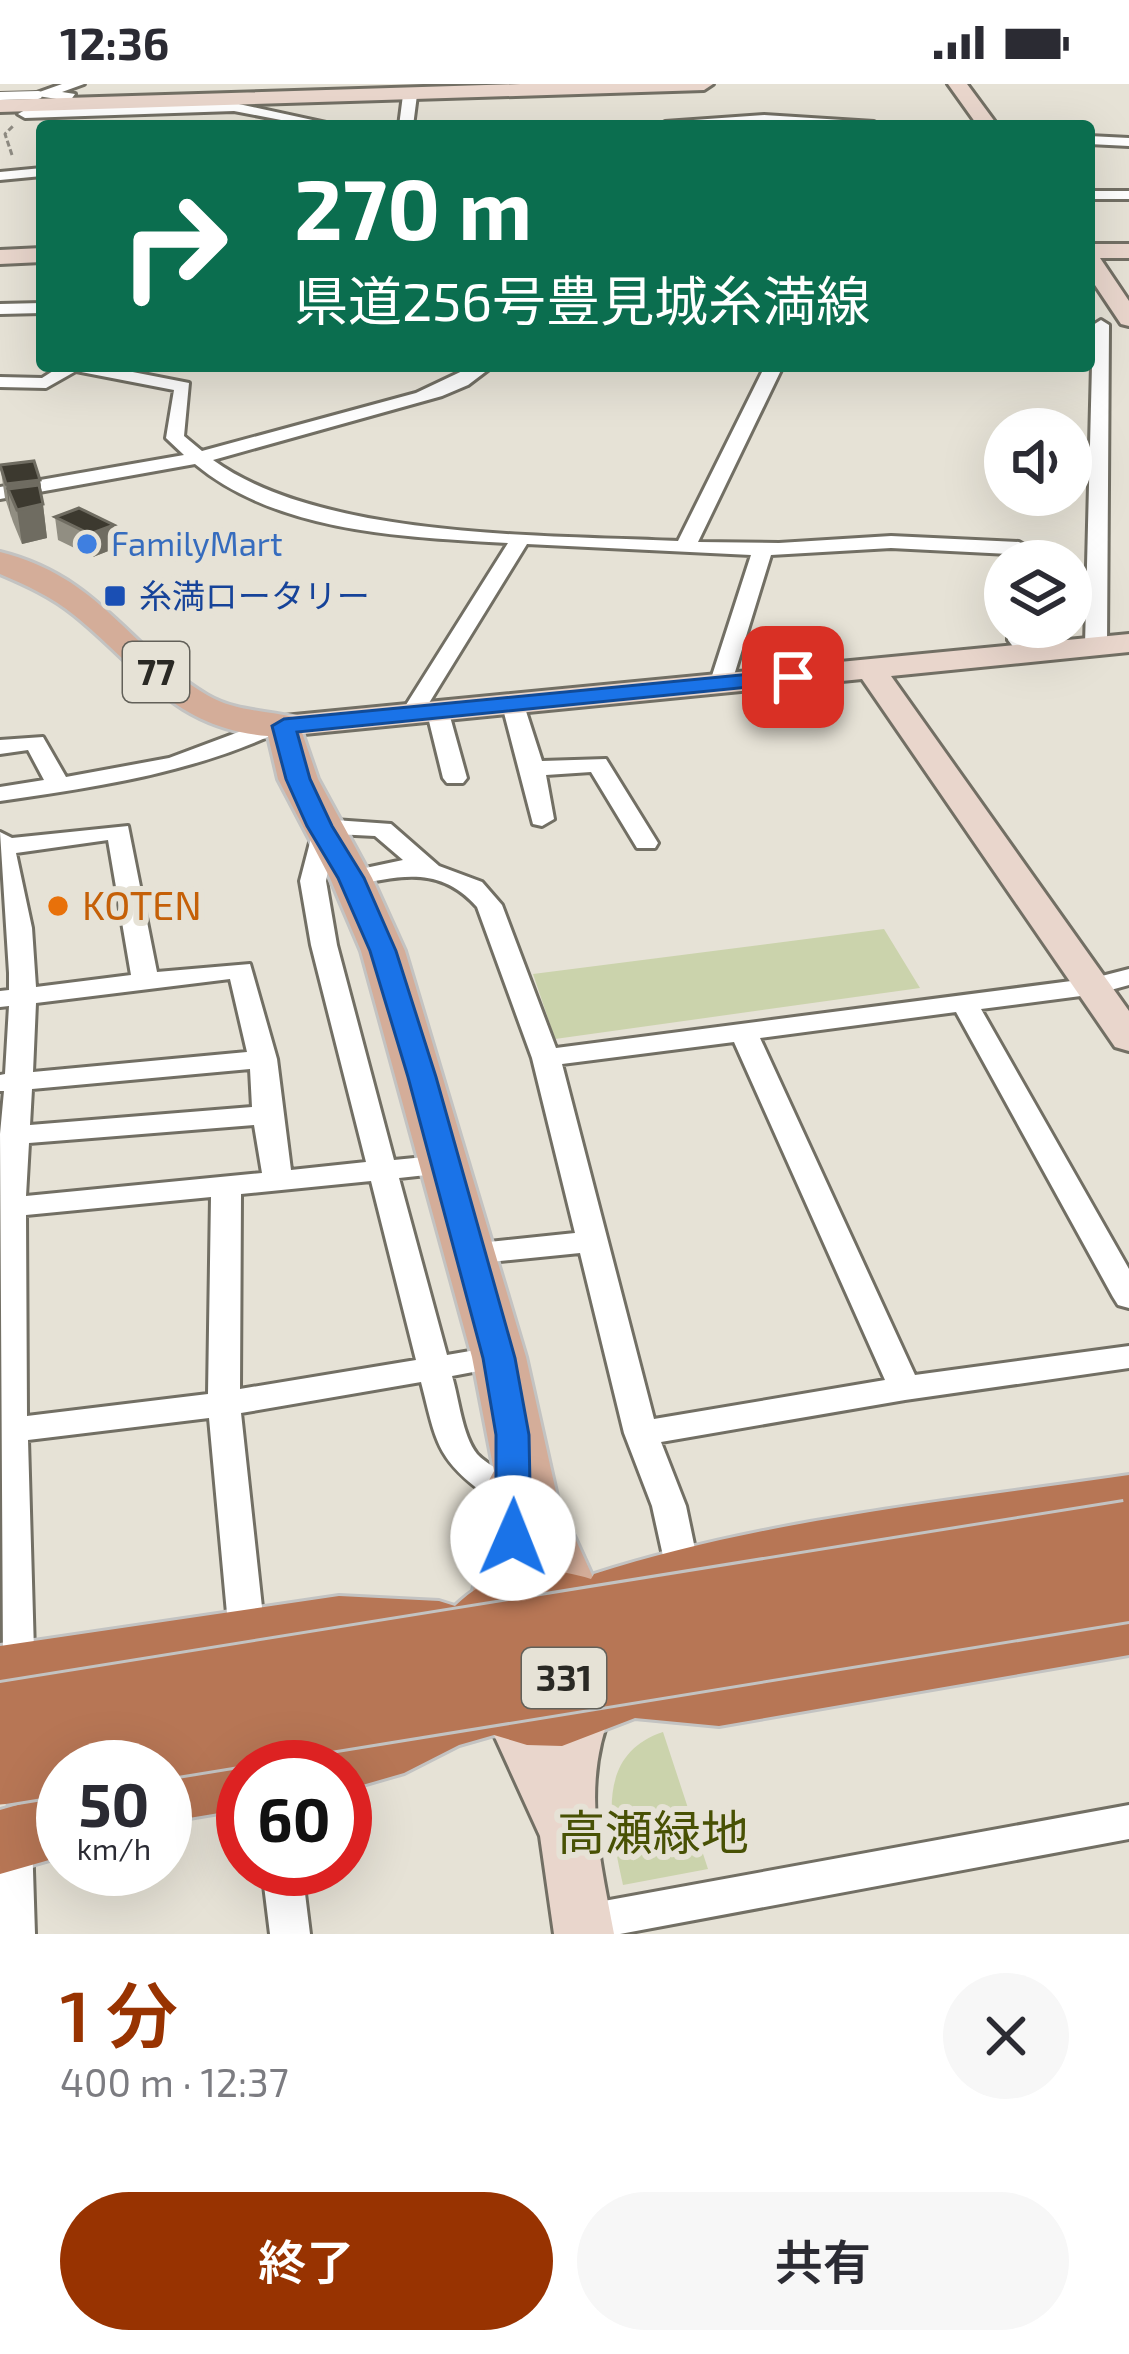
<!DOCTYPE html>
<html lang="ja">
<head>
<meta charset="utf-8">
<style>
	body { margin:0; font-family:"Exo 2","Noto Sans JP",sans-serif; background:#f7f7f7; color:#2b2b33; height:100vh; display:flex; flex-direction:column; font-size:45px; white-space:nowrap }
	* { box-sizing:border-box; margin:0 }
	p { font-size:39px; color:#7c7c81 }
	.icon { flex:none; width:66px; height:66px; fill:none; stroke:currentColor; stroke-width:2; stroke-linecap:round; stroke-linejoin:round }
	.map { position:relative; height:1850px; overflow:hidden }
	.side { display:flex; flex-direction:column; background:#fff; flex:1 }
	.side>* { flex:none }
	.hud { position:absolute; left:36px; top:36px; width:1059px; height:252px; border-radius:12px; box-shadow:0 12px 48px #0002; background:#0b6e4f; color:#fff; overflow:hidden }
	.fabs { position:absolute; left:984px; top:324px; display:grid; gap:24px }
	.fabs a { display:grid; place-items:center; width:108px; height:108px; border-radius:50%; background:#fff; box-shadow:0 12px 48px #0002; font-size:60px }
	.speed { position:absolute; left:36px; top:1656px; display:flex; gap:24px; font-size:60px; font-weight:700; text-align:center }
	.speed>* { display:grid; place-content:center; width:156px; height:156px; border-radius:50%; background:#fff; box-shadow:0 12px 48px #0002; line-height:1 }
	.speed small { font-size:30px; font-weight:400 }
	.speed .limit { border:18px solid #d22; background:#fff; color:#111 }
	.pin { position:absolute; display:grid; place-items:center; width:102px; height:102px; color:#fff; margin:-51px; border-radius:24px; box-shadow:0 6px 18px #0006 }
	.me { position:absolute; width:132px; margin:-66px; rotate:1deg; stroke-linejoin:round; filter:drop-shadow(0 0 9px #0008) }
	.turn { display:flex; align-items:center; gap:42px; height:252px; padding:0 60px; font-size:54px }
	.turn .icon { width:156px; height:156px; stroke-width:2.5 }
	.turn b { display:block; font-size:84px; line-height:102px }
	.round { display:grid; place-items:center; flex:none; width:126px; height:126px; border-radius:63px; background:#f7f7f7 }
	.overview { display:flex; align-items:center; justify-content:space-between; height:204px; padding:0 60px }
	h1 { font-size:72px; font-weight:600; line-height:90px; color:#983301 }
	.primary-button { display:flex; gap:24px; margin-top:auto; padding:24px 60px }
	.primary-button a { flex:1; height:138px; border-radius:72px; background:#983301; color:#fff; font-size:48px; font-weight:600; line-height:138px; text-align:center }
	.primary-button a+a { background:#f7f7f7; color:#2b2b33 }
	.status { display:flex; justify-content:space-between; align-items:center; height:84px; padding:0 60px; background:#fff; direction:ltr }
	.status svg { height:33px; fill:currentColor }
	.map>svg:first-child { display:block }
</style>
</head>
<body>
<div class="status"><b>12:36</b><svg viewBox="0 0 49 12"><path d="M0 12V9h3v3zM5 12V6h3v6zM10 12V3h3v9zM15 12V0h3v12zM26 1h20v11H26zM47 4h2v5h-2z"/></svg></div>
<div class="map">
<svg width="1129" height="1850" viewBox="0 0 1129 1850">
	<rect width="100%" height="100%" fill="#e6e2d6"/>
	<path fill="#cbd3ac" d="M884 845 920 904 555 955 533 890Z
		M663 1648 708 1785 623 1801C611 1745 593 1671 663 1648Z"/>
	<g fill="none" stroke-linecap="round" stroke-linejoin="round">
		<g stroke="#726f64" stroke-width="10">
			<path id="lane" d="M0 12 38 11"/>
		</g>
		<g stroke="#726f64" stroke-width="6">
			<path id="street" d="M62 0H84L62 8 75 10 70 17 31 11Z
				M410 7 417 11 413 42H399L403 11Z
				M234 19 340 42H312L234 27 25 34 18 30 25 26Z
				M764 31 874 38 881 42H658L665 38Z
				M1089 52 1129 54V62L1089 60Z
				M42 84V92L0 96V88Z
				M1089 107H1129V115H1089Z
				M42 219V229L0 230V220Z
				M1101 236 1109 241 1107 561 1096 567 1085 561 1093 241Z
				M61 282H102L189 299 184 352 202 367 416 309 473 282H493L468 301 442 312 213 376C322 455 544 451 678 457L765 282H783L698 458 779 459 891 452 1019 458 1029 464V477H1009V470L891 464 771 471 731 601 720 608 709 601 751 471 527 460 421 632 410 639 399 632 508 459C405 453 278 449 195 380L0 415V403L184 371 166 354 174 306 76 287 46 304 0 303V293L42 294Z
				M1008 543H1030V555L1040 568 1037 573H1021L1008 556Z
				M513 614 524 621 542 677 606 675 658 759 655 764H637L591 688 546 691 554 735 542 742 533 740 502 621Z
				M438 622 449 629 467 694 463 699H447L443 694 427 629Z
				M273 635 284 642 281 647C192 689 97 703 0 717V703L44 696 28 666 0 670V656L43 653 66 693 169 674Z
				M320 735 391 740 439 782 482 798 502 821 556 964 1094 894 1129 885V901L1096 910 981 925 1129 1185V1224L1118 1221 1113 1213 956 928 760 954 915 1291 1129 1262V1284L905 1316 661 1358 686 1422 700 1489 695 1499 682 1503 669 1499 652 1422 624 1349 580 1169 470 1180 459 1177 455 1170 459 1163 470 1160 575 1149 532 974 477 823C440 781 399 792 351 802L342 799 338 794 342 789 403 776 375 752 335 750 326 797 337 861 394 1076 445 1071 460 1080 445 1089 399 1094 447 1271 499 1262 510 1265 515 1273 510 1281 452 1292C459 1315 462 1351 477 1370 493 1387 520 1393 532 1414L527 1423C509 1429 499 1421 485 1410 435 1374 436 1355 421 1298L241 1329 265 1551 260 1561 247 1565 234 1561 229 1551 209 1334 28 1356 34 1568 29 1578 16 1583 3 1578 0 1050 4 1007H0V991L5 990 9 922 0 923V907L9 906V889L0 748 12 754 128 742 157 888 250 880 277 975 291 1086 366 1078 311 861 300 797 313 747 308 742ZM108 756 131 891 36 903 32 844 16 769ZM230 895 247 968 33 988 36 919ZM734 958 885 1296 654 1335 562 980ZM250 985 252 1023 30 1041 32 1005ZM254 1041 262 1089 26 1112 29 1059ZM371 1097 416 1276 240 1305 241 1110ZM211 1113 208 1310 27 1332 26 1131Z
				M1129 1721V1755L620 1850H567L562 1839 568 1826 582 1821Z
				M12 1738 26 1743 32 1755 35 1850H0V1742Z
				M262 1785H302L310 1850H270Z"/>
		</g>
		<g stroke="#726f64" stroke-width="6">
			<path id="secondary" d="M521 0H713L704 6 0 28V16Z
				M948 0H967L998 42H978Z
				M1089 160H1129V174H1100L1129 217V242L1121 240 1089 192Z
				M42 164V178L0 180V166Z
				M1129 550V568L891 592 1129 927V967L1115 963 862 595 284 652 268 642 284 632Z
				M586 1602 605 1608 613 1624C580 1698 600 1773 614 1850H554L540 1752 484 1629 492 1613 511 1607 530 1613 547 1649 567 1608Z"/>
		</g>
		<g stroke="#c3c3c2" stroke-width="6">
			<path id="primary" d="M0 468C101 493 129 565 207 611 236 628 266 626 297 634L318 695 372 794 405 867 526 1273 558 1417 602 1513 593 1529 572 1536 551 1529 535 1496 521 1538 500 1544 479 1538 470 1521 484 1454 486 1402 494 1387 472 1273 361 867 330 794 278 695 268 652C173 644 141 585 74 531 52 513 26 501 0 490Z"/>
		</g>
		<g stroke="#c3c3c2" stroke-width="6">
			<path id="highway" d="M1129 1391V1439C966 1465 794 1479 636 1530L650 1556 652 1579 719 1584 1129 1517V1571L719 1642 635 1634 562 1662 527 1661 494 1651 459 1661 404 1689 345 1706V1683H277L287 1662 365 1641 443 1607 431 1571 339 1566 0 1618V1562L339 1512 439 1517 455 1522C494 1484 542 1479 591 1495L594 1490C767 1435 950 1417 1129 1391ZM537 1536 559 1540 581 1558 580 1587 560 1604 524 1602 502 1583V1561Z
				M243 1663 269 1672 274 1683H243V1725L165 1738V1683H145Z
				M63 1708V1772L0 1790V1726Z"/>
		</g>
		<path stroke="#8e8b82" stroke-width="3" stroke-dasharray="6 3" stroke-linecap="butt" d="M12 71 5 50 14 41"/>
		<use href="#lane" stroke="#fff" stroke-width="8"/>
		<use href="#street" fill="#fff" fill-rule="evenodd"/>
		<use href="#secondary" fill="#e9d6cc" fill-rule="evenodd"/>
		<use href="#primary" fill="#d4ad99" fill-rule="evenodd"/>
		<use href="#highway" fill="#b77655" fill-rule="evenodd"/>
		<g stroke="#c3c3c2" stroke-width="75" stroke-linecap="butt">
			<path id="highway-bridge" d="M0 1634 1129 1452
				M0 1686 1129 1502"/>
		</g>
		<use href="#highway-bridge" stroke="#b77655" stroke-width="69"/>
	</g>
	<path fill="#918e82" d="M0 381 40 396 47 454 22 460 13 438 5 414Z
		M55 433 116 464 93 473 58 456Z"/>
	<path fill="#6f6c61" d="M40 396 47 454 22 460 17 426 8 405 11 434 6 400Z
		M114 441 116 464 93 473 90 450Z"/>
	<path fill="#3c392f" stroke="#6f6c61" stroke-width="3" d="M34 377 40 396 6 400 0 381Z
		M39 401 43 420 17 426 8 405Z
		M79 424 114 441 90 450 55 433Z"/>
	<path fill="#1a73e8" stroke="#114b97" stroke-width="3" d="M793 586 800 588V598L297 648 310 695 332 742 364 794 396 867 436 993 515 1274 529 1351 531 1454 526 1463 513 1467 501 1463 496 1454V1351L483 1274 408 993 370 867 338 794 307 742 286 695 272 642 284 635Z"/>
	<circle fill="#3f7fe0" stroke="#e6e2d6" stroke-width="4.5" cx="87" cy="460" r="12"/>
	<rect fill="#1a4fb4" stroke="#e6e2d6" stroke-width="4.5" x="103" y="500" width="24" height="24" rx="6"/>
	<circle fill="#e8710a" stroke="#e6e2d6" stroke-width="4.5" cx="58" cy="822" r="12"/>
	<g text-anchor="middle" stroke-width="12" stroke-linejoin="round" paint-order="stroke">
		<g font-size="33" fill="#366cbe" stroke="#e6e2d6" text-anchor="start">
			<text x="111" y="472">FamilyMart</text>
		</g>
		<g font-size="33" fill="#164399" stroke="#e6e2d6" text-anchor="start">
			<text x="139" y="524">糸満ロータリー</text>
		</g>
		<g fill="#e6e2d6" stroke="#626059" stroke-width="3">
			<rect x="123" y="558" width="66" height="60" rx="9"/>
			<rect x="522" y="1564" width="84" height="60" rx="9"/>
		</g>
		<g font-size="36" font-weight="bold" fill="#2a2924">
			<text x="156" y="601">77</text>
			<text x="564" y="1607">331</text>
		</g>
		<g font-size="39" fill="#c56008" stroke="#e6e2d6" text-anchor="start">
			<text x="82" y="836">KOTEN</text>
		</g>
		<g font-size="48" fill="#485104" stroke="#e6e2d6">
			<text x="653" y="1766">高瀬緑地</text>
		</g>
	</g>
</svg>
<div class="fabs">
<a><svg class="icon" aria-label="sound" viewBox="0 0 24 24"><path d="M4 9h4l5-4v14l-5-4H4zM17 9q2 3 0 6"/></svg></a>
<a><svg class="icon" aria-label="layers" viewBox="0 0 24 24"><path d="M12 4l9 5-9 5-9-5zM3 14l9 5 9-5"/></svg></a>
</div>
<div class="speed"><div>50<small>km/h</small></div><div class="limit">60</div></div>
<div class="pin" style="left:793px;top:593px;background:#d93025"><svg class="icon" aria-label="arrive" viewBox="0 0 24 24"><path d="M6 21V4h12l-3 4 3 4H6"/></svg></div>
<svg class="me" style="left:513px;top:1454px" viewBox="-20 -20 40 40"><circle r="19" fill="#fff"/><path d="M0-13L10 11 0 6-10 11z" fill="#1a73e8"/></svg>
<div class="hud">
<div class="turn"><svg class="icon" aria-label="right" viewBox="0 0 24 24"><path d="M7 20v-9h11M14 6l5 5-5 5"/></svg><div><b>270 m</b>県道256号豊見城糸満線</div></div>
</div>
</div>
<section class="side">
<div class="overview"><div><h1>1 分</h1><p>400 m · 12:37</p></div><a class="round"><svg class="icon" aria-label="close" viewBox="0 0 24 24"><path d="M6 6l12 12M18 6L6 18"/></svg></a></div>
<div class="primary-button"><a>終了</a><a>共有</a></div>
</section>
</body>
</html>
